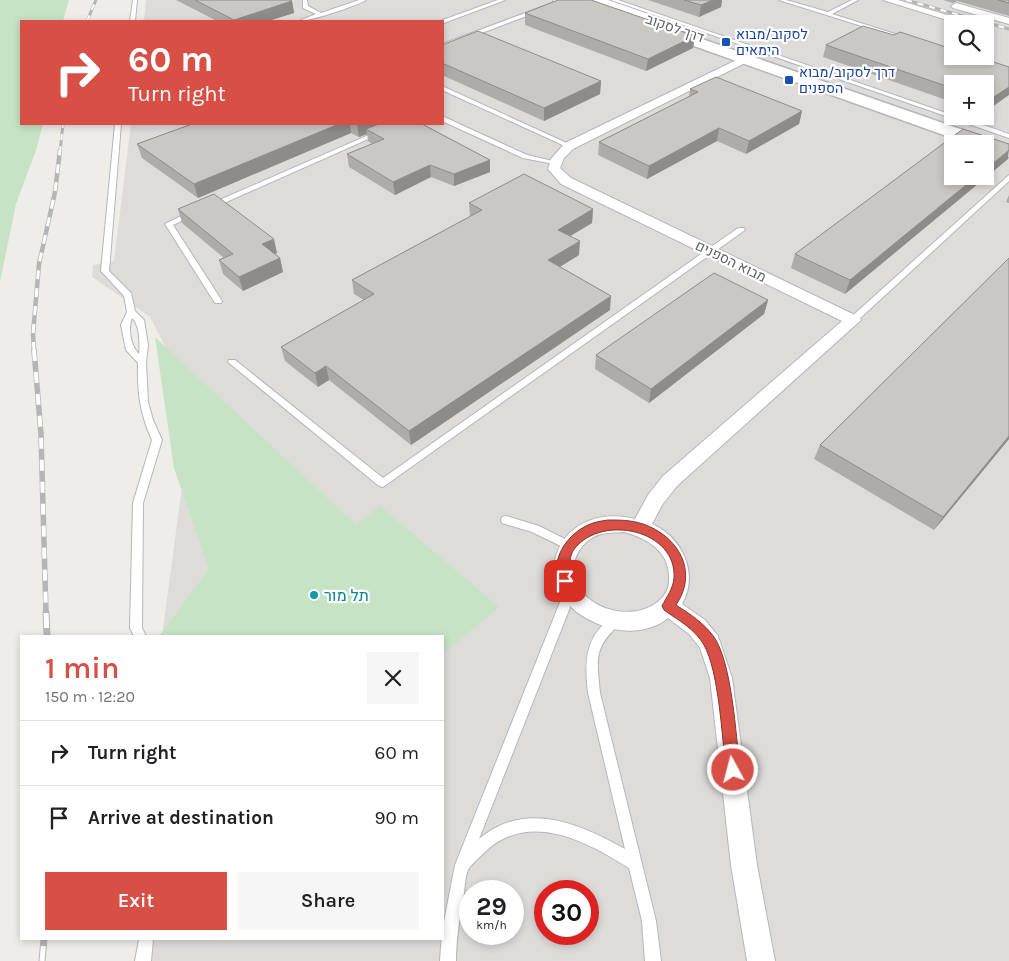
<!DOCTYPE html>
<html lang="en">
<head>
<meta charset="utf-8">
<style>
	body { margin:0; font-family:Karla,Heebo,sans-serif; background:#f6f6f6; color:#202124; height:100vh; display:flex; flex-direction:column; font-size:19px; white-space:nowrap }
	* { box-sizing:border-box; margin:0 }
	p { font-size:16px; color:#757577 }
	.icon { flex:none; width:28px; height:28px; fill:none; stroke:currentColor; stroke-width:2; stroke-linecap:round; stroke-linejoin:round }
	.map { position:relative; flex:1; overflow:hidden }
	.side { position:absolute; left:20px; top:635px; width:424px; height:305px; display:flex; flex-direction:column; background:#fff; border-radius:0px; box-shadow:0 2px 8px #0003 }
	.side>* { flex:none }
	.banner { position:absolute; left:20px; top:20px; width:424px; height:105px; border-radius:0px; box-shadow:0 2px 8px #0003; background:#d74f45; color:#fff; overflow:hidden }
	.tools { position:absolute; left:944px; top:15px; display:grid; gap:10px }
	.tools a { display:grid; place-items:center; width:50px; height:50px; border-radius:0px; background:#fff; box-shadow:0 2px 8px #0003; font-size:25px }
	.speed { position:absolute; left:459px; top:880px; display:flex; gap:10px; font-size:25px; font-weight:700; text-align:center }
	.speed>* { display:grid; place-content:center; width:65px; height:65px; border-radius:50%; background:#fff; box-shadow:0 2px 8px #0003; line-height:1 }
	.speed small { font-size:12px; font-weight:400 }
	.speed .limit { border:8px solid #d22; background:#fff; color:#111 }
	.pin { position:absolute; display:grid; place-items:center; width:42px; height:42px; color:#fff; margin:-21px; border-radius:10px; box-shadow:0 2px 8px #0006 }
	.me { position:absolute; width:55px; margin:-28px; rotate:353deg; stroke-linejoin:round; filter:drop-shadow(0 0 4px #0008) }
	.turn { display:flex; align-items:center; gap:18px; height:105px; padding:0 25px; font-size:22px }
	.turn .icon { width:65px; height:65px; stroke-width:2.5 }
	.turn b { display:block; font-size:35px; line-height:42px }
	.round { display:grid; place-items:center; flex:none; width:52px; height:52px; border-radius:0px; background:#f6f6f6 }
	.head { display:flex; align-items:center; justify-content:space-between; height:85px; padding:0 25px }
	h1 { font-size:30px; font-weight:600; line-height:38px; color:#d74f45 }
	.button { display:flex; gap:10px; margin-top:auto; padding:10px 25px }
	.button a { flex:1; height:58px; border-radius:0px; background:#d74f45; color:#fff; font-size:20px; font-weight:600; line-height:58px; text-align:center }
	.button a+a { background:#f6f6f6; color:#202124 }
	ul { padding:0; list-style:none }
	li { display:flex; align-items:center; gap:15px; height:65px; padding:0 25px; border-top:1px solid #e0e0e0 }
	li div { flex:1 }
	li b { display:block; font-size:19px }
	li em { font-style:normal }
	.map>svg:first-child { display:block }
</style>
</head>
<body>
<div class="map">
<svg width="1009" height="961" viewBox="0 0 1009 961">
	<rect width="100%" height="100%" fill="#efede7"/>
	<path fill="#dedcd9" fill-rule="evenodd" d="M146 0H1009V961H148L152 939H442V636H162L182 487 189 392 150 317 92 277 93 265 114 261 131 124H442V21H144ZM952 24H985V56H952ZM952 84H985V116H952ZM952 144H985V176H952ZM470 891H512V934H470ZM545 891H588V934H545Z"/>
	<path fill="#c6e3c6" d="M0 0H69L63 21H21V124H43L36 150 16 204 0 282Z
		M155 337 356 525 380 506 499 607 443 654 442 636H159L209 569 174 468Z"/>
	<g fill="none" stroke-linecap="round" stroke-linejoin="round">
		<g stroke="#b4b7ba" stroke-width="2">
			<path id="lane" d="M133 0H137L135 21H130Z
				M303 0H307L308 6 321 13 359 0H366C356 6 311 21 299 21L316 14 303 8Z
				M498 0H505L444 23 440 21Z
				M554 0H558L556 5 442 48V44L552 3Z
				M611 0H618L952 115V116H958L1009 134V138Z
				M779 0H786L828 12 852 0H858L832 14 911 39 906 40Z
				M442 86 571 145 572 146 567 147 442 90Z
				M442 116 527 155 557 162 554 164 523 158 442 121Z
				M115 124H121L109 271 131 293 135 311 144 320 148 345 146 362 148 402 153 420 162 440 143 503 142 628 146 636H134L130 628 133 503 152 440C140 414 137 391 138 363L126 350 121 325 127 312 124 296 101 271ZM132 318C140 325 140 344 139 354 130 345 128 328 132 318Z
				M394 124H402L215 207 208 205Z
				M1009 175V181L856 322H850V318Z
				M189 212 196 214 173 225 222 301 221 303H215L165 224Z
				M738 228H744L745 230 383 487 379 486 228 362 229 360H235L383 478Z
				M506 516 539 526 573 543 574 546 573 549 569 550 532 532 502 523 501 520 502 517Z
				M570 587 574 589 576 592 479 839C525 800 579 823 625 849L588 693C585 665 584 641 607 621 611 617 614 614 620 616L622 620 620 624C593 648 597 659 600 693L656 921 661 961H645L642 921 629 868C588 842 530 810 486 851 481 856 471 864 468 870 465 877 465 886 464 893 460 916 456 938 456 961H440L442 932 455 865 564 592 566 589Z
				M139 939H153L151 961H135Z"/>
		</g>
		<g stroke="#b4b7ba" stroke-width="2">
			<path id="street" d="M883 0H898L976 24H960Z
				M956 3 1009 18V24L953 8 951 6Z
				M753 52 758 55 757 57 573 149 564 158 560 168 571 178 859 317 861 320 677 486 662 505 652 524C683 538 699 574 682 604L705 620 718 636 732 678 757 865 775 961H747L731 865 710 678 700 648 689 634 668 618C654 630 632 633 614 629 515 604 551 498 635 519L648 495 663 476 842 321 561 184 548 169 551 159 565 143ZM624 532C647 538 671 552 669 580 669 588 666 594 660 600 637 621 593 613 577 585 567 566 579 542 598 535 606 532 615 533 624 532Z"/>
		</g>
		<g stroke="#b3b6ba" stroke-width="3">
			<path id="secondary" d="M589 0H608L683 26 685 29 682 32 1009 146V157L985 149V144H969L655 32 653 29 656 26 591 3Z"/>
		</g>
		<use href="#lane" fill="#fff" fill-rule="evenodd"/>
		<use href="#street" fill="#fff" fill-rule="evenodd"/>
		<use href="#secondary" fill="#fff" fill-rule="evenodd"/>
		<g stroke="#b4b5b5" stroke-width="3">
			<path id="rail-far3" d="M906 0 1009 29
				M87 21 96 0
				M60 152 63 124"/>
		</g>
		<g stroke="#b4b5b5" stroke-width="4.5">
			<path id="rail-far2" d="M34 351 33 334 39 264 55 192 60 150"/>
		</g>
		<g stroke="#b4b5b5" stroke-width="5.5">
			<path id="rail-far1" d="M34 350 41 434 46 614"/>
		</g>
		<g stroke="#b4b5b5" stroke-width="7">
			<path id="rail" d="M46 613 47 636
				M42 961 44 939"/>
		</g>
		<use href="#rail-far3" stroke="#fff" stroke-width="2" stroke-dasharray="6" stroke-linecap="butt"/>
		<use href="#rail-far2" stroke="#fff" stroke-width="3" stroke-dasharray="9" stroke-linecap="butt"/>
		<use href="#rail-far1" stroke="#fff" stroke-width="4" stroke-dasharray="11" stroke-linecap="butt"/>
		<use href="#rail" stroke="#fff" stroke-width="5" stroke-dasharray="15" stroke-linecap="butt"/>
	</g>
	<path fill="#aeaca8" d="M176 0H290L292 1 294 13 268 21H217Z
		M648 0H722L721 7 699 17Z
		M943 0H1009V16L957 1 953 3Z
		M525 13 695 36 693 48 646 71 525 25Z
		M894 35 1009 67 985 112V84H952V102L823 57 826 45Z
		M442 45 601 81 600 94 544 121 442 75Z
		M690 89 802 111 799 124 746 154 717 141 647 179 598 155 599 142 689 97Z
		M192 124H422L490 160V172L454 186 431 177 395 195 349 167 347 154 372 144 368 141 367 134 359 137 351 133 198 198 142 158 137 144Z
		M1008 159 845 294 791 268 795 254Z
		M1009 195V203L1006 202Z
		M469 203 593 209 592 223 570 236 579 255 560 267 610 310 411 445 329 380 318 387 285 361 281 347 364 300 354 294 352 280 470 217Z
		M178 209 277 253 275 254 280 258 283 272 243 291 223 274 219 260 224 258 182 223Z
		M1009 258V439L934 530 814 459 820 445Z
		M768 300 764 314 649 403 595 369 596 355Z"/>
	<path fill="#8d8c88" d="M713 0H722L721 7 699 17 701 5Z
		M292 1 294 13 268 21H234V20Z
		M695 36 693 48 646 71 648 59Z
		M601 81 600 94 544 121V108Z
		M1009 87V95L985 112V109L989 100Z
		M802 111 799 124 746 154 749 141Z
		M339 124H350L351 133 198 198 194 184Z
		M357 124H390L366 129 367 134 359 137Z
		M719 128 717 141 647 179 649 166Z
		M1009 150 1008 159 845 294 850 280 977 176H985V170Z
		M490 160V172L454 186V174Z
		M430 165 431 177 395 195 393 182Z
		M593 209 592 223 557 244 558 230Z
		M274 239 277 253 266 258 262 244Z
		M580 241 579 255 548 274V260Z
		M280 258 283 272 243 291 239 277Z
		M611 296 610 310 411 445 409 431Z
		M768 300 764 314 649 403 651 389Z
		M326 366 329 380 318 387 315 373Z
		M1009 436V439L934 530 943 517Z"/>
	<path fill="#cac8c3" stroke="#8d8c88" d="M195 0H290L292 1 234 20Z
		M558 0H591L695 36 648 59 525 13Z
		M684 0H713L701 5Z
		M998 0H1009V3Z
		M863 26 894 35 900 32 952 49V56H975L1009 67V87L989 100 985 99V84H952V88L826 45Z
		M478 31 601 81 544 108 442 63V45Z
		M716 77 802 111 749 141 719 128 649 166 599 142 698 92 690 89Z
		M192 124H339L194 184 137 144Z
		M379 124H422L490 160 454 174 430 165 393 182 347 154 384 139 366 129Z
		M963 129 1009 144V150L985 170V144H952V176H977L850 280 795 254Z
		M524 174 593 209 558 230 580 241 548 260 611 296 409 431 326 366 315 373 281 347 374 294 352 280 482 210 469 203Z
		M214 194 274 239 262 244 280 258 239 277 219 260 233 254 178 209Z
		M1009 258V436L943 517 820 445Z
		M714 273 768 300 651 389 596 355Z"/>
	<path fill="#d74f45" stroke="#8c332d" d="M608 520C620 520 631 520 643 524 678 536 699 571 676 605 690 614 704 623 714 637 732 663 736 736 740 770L738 775 733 777 728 775 726 770C722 737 719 672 704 645 695 629 678 620 664 610L662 606C667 596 673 589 674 578 677 530 603 514 575 548 565 561 574 574 569 584L565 586 560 584C549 561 566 535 588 525 594 522 601 521 608 520Z"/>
	<g fill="#1a4fb4" stroke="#fff" stroke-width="2">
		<rect x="721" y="37" width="10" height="10" rx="2.5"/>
		<rect x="784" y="75" width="10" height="10" rx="2.5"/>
	</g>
	<circle fill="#0f9aa8" stroke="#fff" stroke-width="2" cx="314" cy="595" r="5"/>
	<g text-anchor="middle" stroke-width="4.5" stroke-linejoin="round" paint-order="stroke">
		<g font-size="14" fill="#5e6265" stroke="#fff">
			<text transform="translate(675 28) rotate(19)" y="5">דרך לסקוב</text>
			<text transform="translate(731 261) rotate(26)" y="5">מבוא הספנים</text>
		</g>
		<g font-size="14" fill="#164399" stroke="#fff" text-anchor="start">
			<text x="736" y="39">לסקוב/מבוא<tspan x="736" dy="16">הימאים</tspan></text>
			<text x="799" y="77">דרך לסקוב/מבוא<tspan x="799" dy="16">הספנים</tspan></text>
		</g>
		<g font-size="16" fill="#0d838f" stroke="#fff" text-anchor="start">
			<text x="324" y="601">תל מור</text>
		</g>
	</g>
</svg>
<div class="tools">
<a><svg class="icon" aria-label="search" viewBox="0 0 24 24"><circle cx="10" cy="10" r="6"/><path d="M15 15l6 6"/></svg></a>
<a>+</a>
<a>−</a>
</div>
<div class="speed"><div>29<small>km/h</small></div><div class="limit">30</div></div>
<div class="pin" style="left:565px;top:581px;background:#d93025"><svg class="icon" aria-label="arrive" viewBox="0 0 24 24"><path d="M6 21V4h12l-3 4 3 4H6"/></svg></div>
<svg class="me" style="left:733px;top:770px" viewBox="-20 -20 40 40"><circle r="17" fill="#d74f45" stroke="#fff" stroke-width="3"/><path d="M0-11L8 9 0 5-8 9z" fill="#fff"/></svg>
<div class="banner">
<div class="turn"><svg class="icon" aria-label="right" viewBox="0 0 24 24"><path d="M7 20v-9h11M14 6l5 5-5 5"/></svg><div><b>60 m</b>Turn right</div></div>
</div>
<section class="side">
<div class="head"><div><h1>1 min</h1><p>150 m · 12:20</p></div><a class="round"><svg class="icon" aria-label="close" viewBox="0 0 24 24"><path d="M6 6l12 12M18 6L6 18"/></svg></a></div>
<ul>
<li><svg class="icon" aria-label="right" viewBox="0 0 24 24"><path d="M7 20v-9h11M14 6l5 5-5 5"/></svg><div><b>Turn right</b></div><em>60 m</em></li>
<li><svg class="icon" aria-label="arrive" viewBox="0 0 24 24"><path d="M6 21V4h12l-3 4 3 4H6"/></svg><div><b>Arrive at destination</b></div><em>90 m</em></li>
</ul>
<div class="button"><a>Exit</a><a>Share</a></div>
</section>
</div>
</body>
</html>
